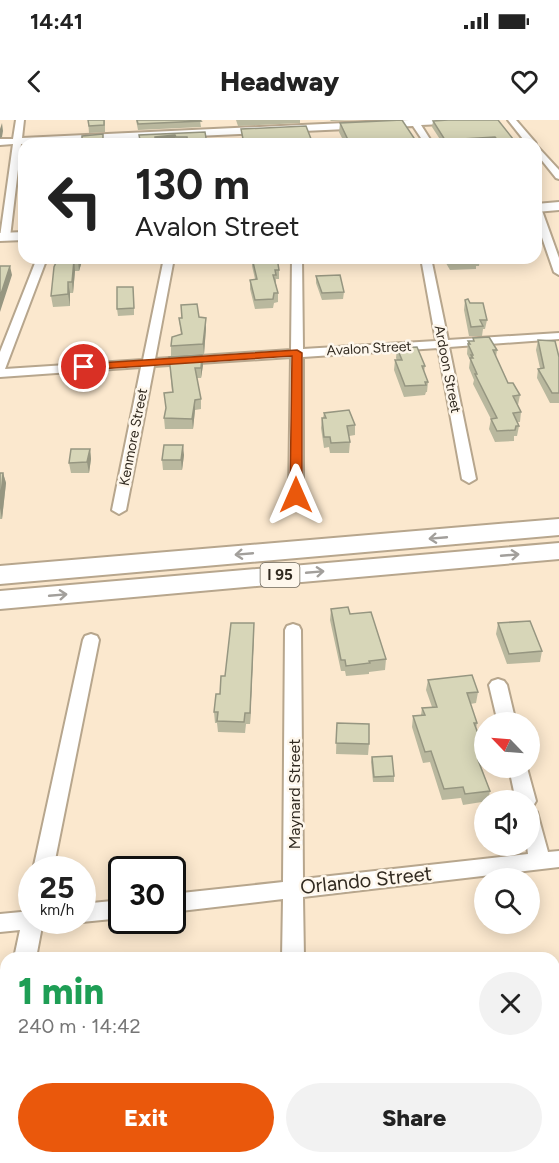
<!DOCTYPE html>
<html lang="en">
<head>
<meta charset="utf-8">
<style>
	body { margin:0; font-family:Figtree,sans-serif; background:#f2f2f2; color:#222; height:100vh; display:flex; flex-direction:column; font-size:22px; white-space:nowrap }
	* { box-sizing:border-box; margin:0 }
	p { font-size:20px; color:#767676 }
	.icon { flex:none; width:33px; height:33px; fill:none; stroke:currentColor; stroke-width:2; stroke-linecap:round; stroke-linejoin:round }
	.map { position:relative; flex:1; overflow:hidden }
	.sheet { position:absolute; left:0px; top:832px; width:560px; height:212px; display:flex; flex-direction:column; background:#fff; border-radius:18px 18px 0 0; box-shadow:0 3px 15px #0003 }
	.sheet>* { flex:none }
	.hud { position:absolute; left:18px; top:18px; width:524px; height:126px; border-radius:18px; box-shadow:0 3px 15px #0003; background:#fff; color:#222; overflow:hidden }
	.needle { width:39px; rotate:295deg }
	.fabs { position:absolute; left:474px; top:592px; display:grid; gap:12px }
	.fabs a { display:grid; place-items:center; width:66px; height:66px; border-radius:50%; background:#fff; box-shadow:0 3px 15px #0003; font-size:30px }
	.speed { position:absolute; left:18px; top:736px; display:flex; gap:12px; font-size:30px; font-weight:700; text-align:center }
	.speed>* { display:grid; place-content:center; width:78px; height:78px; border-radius:50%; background:#fff; box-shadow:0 3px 15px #0003; line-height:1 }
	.speed small { font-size:15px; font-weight:400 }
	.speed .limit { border:3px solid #111; border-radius:9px; background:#fff; color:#111 }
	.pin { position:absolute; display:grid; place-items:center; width:51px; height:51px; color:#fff; margin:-26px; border:3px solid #fff; border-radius:50%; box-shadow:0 2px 6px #0007 }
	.me { position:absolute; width:66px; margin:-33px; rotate:0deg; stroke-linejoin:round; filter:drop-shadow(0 0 4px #0008) }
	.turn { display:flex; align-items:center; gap:21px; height:126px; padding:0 18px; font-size:27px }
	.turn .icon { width:78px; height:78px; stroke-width:2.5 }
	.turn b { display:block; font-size:42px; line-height:51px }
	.round { display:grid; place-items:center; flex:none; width:63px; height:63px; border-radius:32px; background:#f2f2f2 }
	.headline { display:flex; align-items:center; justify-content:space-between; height:102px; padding:0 18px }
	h1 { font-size:36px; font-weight:800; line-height:45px; color:#1e9e55 }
	.action { display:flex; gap:12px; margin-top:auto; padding:12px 18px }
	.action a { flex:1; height:69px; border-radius:36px; background:#ea580c; color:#fff; font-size:24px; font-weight:800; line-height:69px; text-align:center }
	.action a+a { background:#f2f2f2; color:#222 }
	.status { display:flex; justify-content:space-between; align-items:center; height:42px; padding:0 30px; background:#fff; direction:ltr }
	.status svg { height:16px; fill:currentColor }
	header { display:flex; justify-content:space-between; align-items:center; height:78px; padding:0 18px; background:#fff; font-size:27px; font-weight:800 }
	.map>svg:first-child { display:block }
</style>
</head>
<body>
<div class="status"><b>14:41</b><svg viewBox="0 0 49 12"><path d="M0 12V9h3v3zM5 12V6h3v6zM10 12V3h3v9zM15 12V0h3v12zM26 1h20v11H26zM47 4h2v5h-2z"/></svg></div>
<header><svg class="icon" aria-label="back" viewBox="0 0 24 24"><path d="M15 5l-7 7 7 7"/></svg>Headway<svg class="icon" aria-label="heart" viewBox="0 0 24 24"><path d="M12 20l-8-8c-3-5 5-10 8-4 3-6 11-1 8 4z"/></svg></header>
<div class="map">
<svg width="559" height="1043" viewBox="0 0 559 1043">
	<rect width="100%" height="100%" fill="#fbe8ce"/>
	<path fill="#db9b9b" d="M554 869H559V1043H485L484 1038H554Z"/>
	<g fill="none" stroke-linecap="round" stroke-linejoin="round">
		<g stroke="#b7a68d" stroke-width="4">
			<path id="minor" d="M16 0H24L22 18 409 0H490L486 2 421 5 433 24H425L413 6 21 24 10 117 5 120 0 117 13 24 0 25V19H13Z
				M508 0H516L535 22 536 24V25L527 24Z
				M536 25 559 50V59L556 58 536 33Z
				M536 85 541 88 559 138V155L554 152 536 100Z
				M37 138H47L5 249 143 240 164 138H174L155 239 291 230 292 138H302L303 229 436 221 421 138H431L448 220 559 213V219L449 227 476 359 469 363 462 359 438 228 303 237V375L296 379 289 375 291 237 154 246 126 390 119 394 112 390 141 247 0 257V232Z
				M293 504 299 506 301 510 303 759 528 734 527 726H530V690L537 692 548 732 559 731V747L303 777 304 838H282L283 779 172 792V774L283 762 285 510 287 506Z
				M91 514 97 516 99 520 53 750H33L83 520 85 516Z
				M498 559 504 561 507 565 516 603H498L489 565 492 561Z
				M509 648H527L536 681 533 686 530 687V681H516Z
				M122 780V798L82 802 79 801H82V784Z
				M32 791V801H43L36 838H14L20 810 0 812V794Z
				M6 920V970L0 973V922Z
				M279 1038H303V1043H279Z"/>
		</g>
		<g stroke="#b7a68d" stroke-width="4">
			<path id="secondary" d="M559 82V90L536 92V84Z
				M24 112V120L0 121V113Z"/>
		</g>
		<g stroke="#b7a68d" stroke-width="4">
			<path id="motorway" d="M559 399V415L0 464V446Z
				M559 423V439L0 489V471Z"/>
		</g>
		<use href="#minor" fill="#fff" fill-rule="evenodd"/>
		<use href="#secondary" fill="#fff" fill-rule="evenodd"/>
		<use href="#motorway" fill="#fff" fill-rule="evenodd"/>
	</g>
	<path fill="#b9b89e" d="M88 0H105V12L89 13Z
		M136 0H200L201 7 138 10Z
		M236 0H300V3L238 6Z
		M330 0H358L331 1Z
		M448 0 517 24H443L432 7 433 1Z
		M340 3 418 24H345L339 12Z
		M205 12 188 23H176V21L156 23V24H140L139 15Z
		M536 43 539 47 538 54H536Z
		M58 138H83L79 151H75L73 173H70V186L53 187 51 176Z
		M252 138 279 150V159H276V164L278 173V182L274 183 273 188 255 189 250 169V160L255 159 252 146Z
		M443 138H480L479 146H476V149L450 150Z
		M316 156 344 172 343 179 322 180 316 163Z
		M134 174V195L118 196 117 189Z
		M465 180 470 183 487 200 485 209H483L482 216H469L464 190Z
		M181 185 199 197 206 208 204 234 171 236V226L181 214 179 198H182Z
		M473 218 497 230 496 237 508 263 520 275 518 285 521 292 520 302H518L519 306 517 316H514V321L495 322 489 309 491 299 473 264 474 260 469 248 470 240 467 234 468 221H473Z
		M538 220 559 237V283H550L537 258 538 249 540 248 536 230Z
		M397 228 425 246 424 252 428 262 427 272H426L425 275 404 277 394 250 395 240H397L396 238Z
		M169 237 203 245 201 258H197L201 279V289L195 290 193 309H165L164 298 172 272Z
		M324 293 355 305V315L349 316 350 322 349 333H330L329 327 324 328 321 308 322 298H323Z
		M90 329 91 339 89 353H71L69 343Z
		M184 335 182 350H163L162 340Z
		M0 353H3L6 363 2 399H0Z
		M331 489 350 494 386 539 385 550 369 552V554L346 556 345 551H341L330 500Z
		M254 503 250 604H246L245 613 218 612 217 603H215L214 592 225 556Z
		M498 503 542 531 540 542 507 544 496 514Z
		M428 560 478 572 476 583 470 584 477 603 476 609 484 629 483 641H480V644L490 671 488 681 463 685 461 678 442 680 430 642 423 643 412 607 413 596 421 595 422 588 432 587 426 570Z
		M337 603 369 624 368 635 336 634Z
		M372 637 394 656V662H373L371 642Z"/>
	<path fill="#969681" d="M2 3 3 11 2 17 0 18V9Z
		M175 15 176 21 156 23 155 17Z
		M78 138H83L79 151 78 140Z
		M74 140 75 151 73 173 72 162Z
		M10 146 12 155 0 192V177Z
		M68 162 70 173V186L68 174Z
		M206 198V208L204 234 203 224Z
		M202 235 203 245 201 258V248Z
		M195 280V290L193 309 192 299Z
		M183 325 184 335 182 350 181 340Z
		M90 329 91 339 89 353 87 342Z
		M3 353 6 363 2 399 0 388Z
		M254 503V514L250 604V593Z"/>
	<path fill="#d7d6b8" stroke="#969681" stroke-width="1.5" d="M88 0H104V5L89 6Z
		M137 0H200L201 1 138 4Z
		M402 0 418 24H350L340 3Z
		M448 0H498L517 24H501L495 17 445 20 433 1Z
		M306 6 313 24H244L241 9Z
		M205 12 207 24H188L187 17H176L175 15 155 17V19L140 20 139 15Z
		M103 14V24H82V16Z
		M58 138H78V140H74L72 162H68V174L51 176 54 147Z
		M252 138H277L279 150H275L276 155H273L278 173H274L273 179 255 180 250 160 257 159Z
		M450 138H477V139L451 140Z
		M0 146H10L0 177Z
		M340 155 344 172 322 173 316 156Z
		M117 167H133L134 188 117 189Z
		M468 179 470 183H483L487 200H480L483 206 471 207 465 180Z
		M197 184 199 197 206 198 203 224 171 226 172 217 182 214 179 198H182L181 185Z
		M489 217 497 230H493L508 263H513L520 275 513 276 521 292 513 293 519 306H516L515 310 497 311 491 299 497 298 475 254H477L470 238H473L471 235H473L468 224H470L468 221H474L473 218Z
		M538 220 555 221 559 237V273H552L538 249 544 248Z
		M417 227 425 246H422L428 262H425L426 265 405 266 395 240H402L397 228Z
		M202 235 201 248H195L201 279 195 280 192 299 164 298 166 288 164 273 173 272 169 237Z
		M349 290 355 305 347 306 350 322 331 323 330 317H324L322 298H326L324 293Z
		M164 325H183L181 340H162Z
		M71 329H90L87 342 69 343Z
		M0 353H3L0 388Z
		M348 487 350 494 371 492 386 539 369 541 370 543 346 546 345 540H341L331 489Z
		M530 501 542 531 509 534 498 503Z
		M231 503H254L250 593H245L244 602 217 601 218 592H214L216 574H220L221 556H225Z
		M472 555 478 572 467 573 477 603H474L484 629V630L478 631 481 640H478L490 671 465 674 463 667 444 669 431 631 425 632 413 596 425 595 422 588 437 587 428 560Z
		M337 603 369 604V624L336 623Z
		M392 636 394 656 374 657 372 637Z"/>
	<defs><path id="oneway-shaft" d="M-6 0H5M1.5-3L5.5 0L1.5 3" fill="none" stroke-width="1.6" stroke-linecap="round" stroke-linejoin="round" transform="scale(1.5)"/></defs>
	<g stroke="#a29f9b">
		<use href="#oneway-shaft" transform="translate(438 418) rotate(175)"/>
		<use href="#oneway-shaft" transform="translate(244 434) rotate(175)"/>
		<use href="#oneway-shaft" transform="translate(510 435) rotate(-5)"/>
		<use href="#oneway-shaft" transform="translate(315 452) rotate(-5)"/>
		<use href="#oneway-shaft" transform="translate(58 475) rotate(-5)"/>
	</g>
	<path fill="#ea580c" stroke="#983908" stroke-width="1.5" d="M297 230 302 233V375L296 378 290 375 292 236 84 250 79 247 84 244Z"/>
	<g text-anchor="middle" stroke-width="5" stroke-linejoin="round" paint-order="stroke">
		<g font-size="14" fill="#312a20" stroke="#fef7ec">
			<text transform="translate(369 228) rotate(-3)" y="5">Avalon Street</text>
			<text transform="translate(448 249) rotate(79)" y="5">Ardoon Street</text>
			<text transform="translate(133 317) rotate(-79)" y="5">Kenmore Street</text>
		</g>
		<rect fill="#fef7ec" stroke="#6e685d" stroke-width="1.5" x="260.5" y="443" width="39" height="24" rx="4.5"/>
		<g font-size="15" font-weight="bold" fill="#312a20">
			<text x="280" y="460">I 95</text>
		</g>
		<g font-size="16" fill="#312a20" stroke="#fef7ec">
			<text transform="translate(294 674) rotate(-90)" y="6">Maynard Street</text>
		</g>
		<g font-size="20" fill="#312a20" stroke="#fef7ec">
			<text transform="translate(366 760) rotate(-6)" y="7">Orlando Street</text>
		</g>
	</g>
</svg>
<div class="fabs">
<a><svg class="needle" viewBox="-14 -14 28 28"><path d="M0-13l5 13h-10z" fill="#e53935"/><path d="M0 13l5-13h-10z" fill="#767676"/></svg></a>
<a><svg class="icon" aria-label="sound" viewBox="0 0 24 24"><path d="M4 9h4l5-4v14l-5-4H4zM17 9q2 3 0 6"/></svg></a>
<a><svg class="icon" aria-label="search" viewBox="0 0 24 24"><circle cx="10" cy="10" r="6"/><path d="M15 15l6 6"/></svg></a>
</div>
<div class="speed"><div>25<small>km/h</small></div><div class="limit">30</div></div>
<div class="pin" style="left:84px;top:247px;background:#d93025"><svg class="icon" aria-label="arrive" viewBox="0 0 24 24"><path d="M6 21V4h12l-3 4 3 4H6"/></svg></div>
<svg class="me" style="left:296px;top:375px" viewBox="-20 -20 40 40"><path d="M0-17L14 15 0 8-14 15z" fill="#ea580c" stroke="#fff" stroke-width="4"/></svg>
<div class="hud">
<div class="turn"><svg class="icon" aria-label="left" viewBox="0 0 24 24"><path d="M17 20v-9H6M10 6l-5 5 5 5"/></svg><div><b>130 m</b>Avalon Street</div></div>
</div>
<section class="sheet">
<div class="headline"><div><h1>1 min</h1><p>240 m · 14:42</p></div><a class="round"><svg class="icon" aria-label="close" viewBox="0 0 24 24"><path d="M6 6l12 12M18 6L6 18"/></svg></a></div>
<div class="action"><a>Exit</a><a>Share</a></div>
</section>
</div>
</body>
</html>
